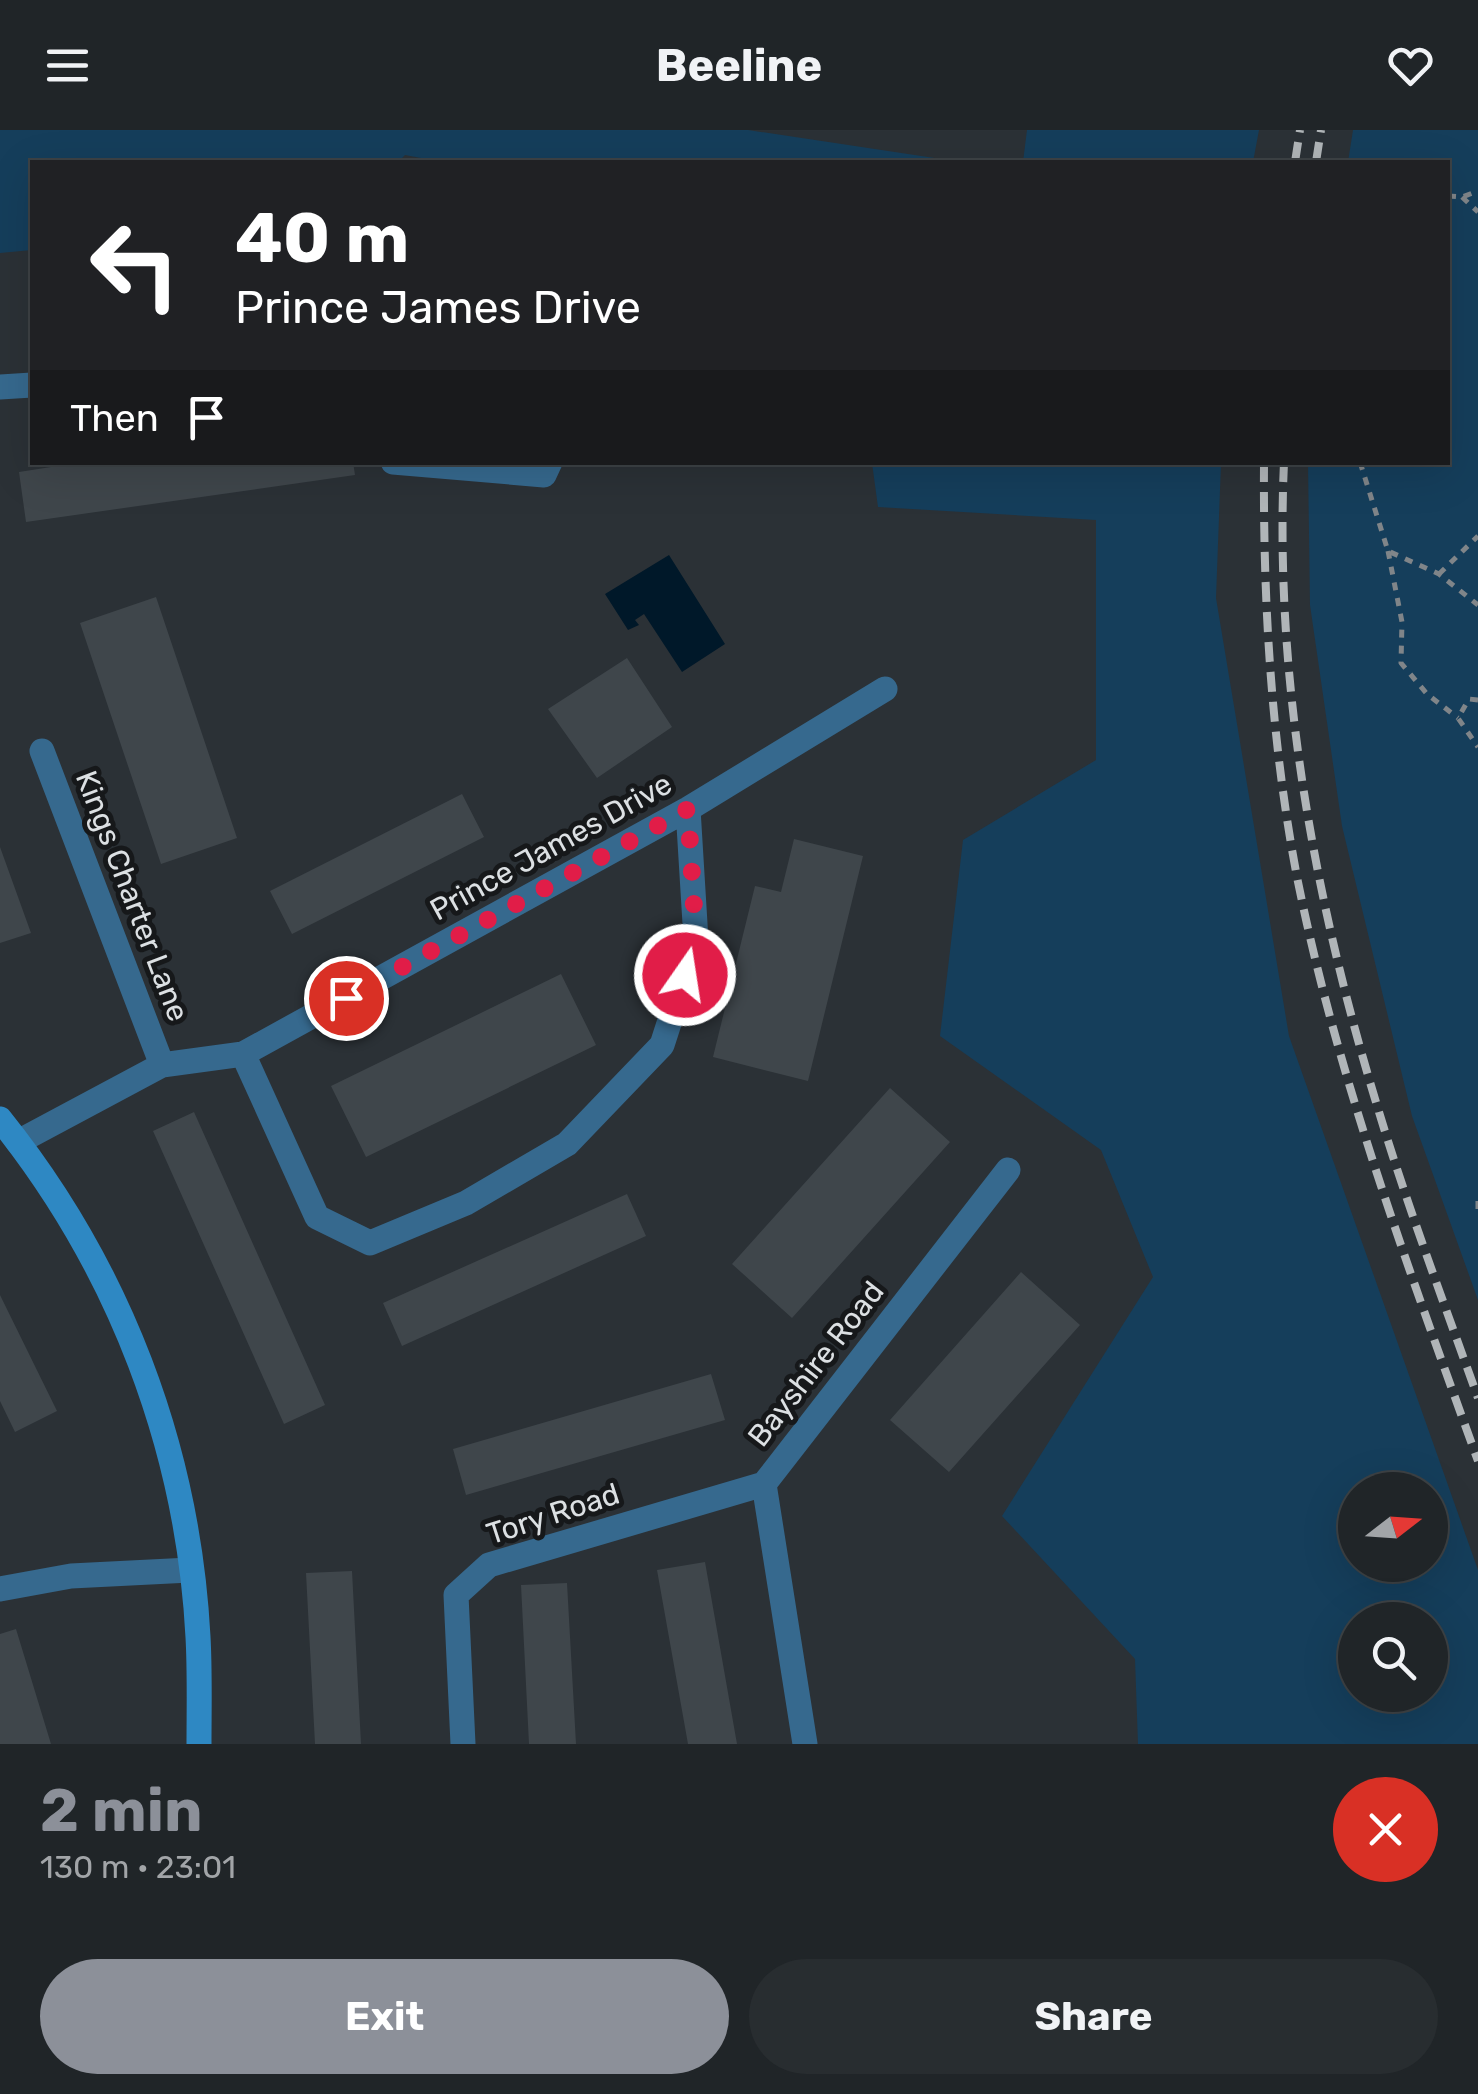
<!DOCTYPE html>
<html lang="en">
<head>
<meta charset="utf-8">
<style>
	body { margin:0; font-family:Rubik,sans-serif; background:#282d30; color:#f1f3f6; height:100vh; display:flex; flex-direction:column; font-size:38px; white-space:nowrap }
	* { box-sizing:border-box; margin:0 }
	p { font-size:32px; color:#a2a5a8 }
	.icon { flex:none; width:55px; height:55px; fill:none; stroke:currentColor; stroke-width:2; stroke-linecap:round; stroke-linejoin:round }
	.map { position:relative; height:1614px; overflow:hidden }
	.panel { display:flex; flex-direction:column; background:#202528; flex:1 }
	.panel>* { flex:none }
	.hud { position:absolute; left:30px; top:30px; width:1420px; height:305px; border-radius:0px; box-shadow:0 10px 40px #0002,0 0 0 2px #3d4245; background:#202124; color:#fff; overflow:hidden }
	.needle { width:65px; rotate:73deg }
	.buttons { position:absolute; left:1338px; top:1342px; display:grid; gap:20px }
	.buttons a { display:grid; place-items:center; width:110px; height:110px; border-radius:50%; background:#202528; box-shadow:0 10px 40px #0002,0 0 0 2px #3d4245; font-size:50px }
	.pin { position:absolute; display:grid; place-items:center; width:85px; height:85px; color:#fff; margin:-42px; border:5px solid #fff; border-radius:50%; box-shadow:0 2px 10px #0007 }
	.me { position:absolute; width:110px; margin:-55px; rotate:13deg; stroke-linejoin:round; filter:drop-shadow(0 0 8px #0008) }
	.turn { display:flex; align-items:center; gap:35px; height:210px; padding:0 40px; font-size:45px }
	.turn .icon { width:130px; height:130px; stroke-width:2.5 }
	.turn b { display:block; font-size:70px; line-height:85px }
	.then { display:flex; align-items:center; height:95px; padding:0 40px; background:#0003; gap:20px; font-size:38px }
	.round { display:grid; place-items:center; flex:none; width:105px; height:105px; border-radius:52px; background:#282d30 }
	.head { display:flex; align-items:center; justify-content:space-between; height:170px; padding:0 40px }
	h1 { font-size:60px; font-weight:700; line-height:75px; color:#8c9099 }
	.action { display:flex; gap:20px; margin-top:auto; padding:20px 40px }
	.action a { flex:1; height:115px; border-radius:60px; background:#8c9099; color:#fff; font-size:40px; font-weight:700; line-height:115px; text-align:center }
	.action a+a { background:#282d30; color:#f1f3f6 }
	header { display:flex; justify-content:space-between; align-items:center; height:130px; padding:0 40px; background:#202528; font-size:45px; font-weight:700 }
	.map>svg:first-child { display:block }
</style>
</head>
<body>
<header><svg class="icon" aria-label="menu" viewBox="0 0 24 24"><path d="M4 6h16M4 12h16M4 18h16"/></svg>Beeline<svg class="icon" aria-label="heart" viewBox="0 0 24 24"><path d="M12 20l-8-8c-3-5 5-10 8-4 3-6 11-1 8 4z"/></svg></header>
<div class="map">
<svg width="1478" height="1614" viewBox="0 0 1478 1614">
	<rect width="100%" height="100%" fill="#2b3136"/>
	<path fill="#153e5b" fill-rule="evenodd" d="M0 0H748L961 32H442L405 25 398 32H32V120L0 123Z
		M1027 0H1259L1253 32H1023Z
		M1353 0H1478V1170L1412 986 1342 696 1310 475 1308 333 1448 332V32H1348Z
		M872 333H1221L1216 468 1289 906 1478 1440V1614H1138L1135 1529 1002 1386 1153 1147 1101 1020 940 906 963 710 1096 630V390L878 377ZM1355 1360H1430V1435H1355ZM1355 1490H1430V1565H1355Z"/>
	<path fill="#001829" d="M669 425 725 514 682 542 644 484 635 490 639 495 628 500 605 464Z"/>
	<path fill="#3f464b" d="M83 332H353L355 345 26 392 19 342Z
		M156 467 237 708 161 734 80 493Z
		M627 528 672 597 597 648 548 579Z
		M462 664 484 707 292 804 270 761Z
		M794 709 863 726 808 951 713 927 755 756 781 762Z
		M0 717 31 803 0 813Z
		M561 844 596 915 366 1027 331 956Z
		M890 958 950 1012 792 1188 732 1134Z
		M194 982 325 1275 284 1294 153 1001Z
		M627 1064 646 1106 402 1216 383 1173Z
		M1021 1142 1080 1195 949 1342 890 1290Z
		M0 1165 57 1281 15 1302 0 1271Z
		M711 1244 725 1290 466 1365 453 1319Z
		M705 1432 737 1614H688L657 1440Z
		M352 1441 361 1614H315L306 1443Z
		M567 1453 576 1614H529L521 1455Z
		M16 1499 51 1614H0V1504Z"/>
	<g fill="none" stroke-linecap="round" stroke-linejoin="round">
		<path stroke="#808589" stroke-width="5" stroke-dasharray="8 8" stroke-linecap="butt" d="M1448 66 1462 67 1478 61
			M1462 67 1478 82
			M1360 332 1388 421 1439 444 1478 475
			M1388 421 1402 492 1401 533 1427 564 1458 588
			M1439 444 1478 406
			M1478 570 1469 569 1458 588 1478 617
			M1478 1071V1086"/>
		<path stroke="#36698e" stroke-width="25" d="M0 257 32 255
			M393 332 544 345 550 332
			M42 621 162 935
			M243 924 317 1087 370 1113 466 1073 567 1014 662 915 696 810 688 679
			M18 1012 162 935 243 924 688 679 885 559
			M0 1459 71 1446 190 1440
			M463 1614 456 1465 489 1435 764 1354
			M805 1614 764 1354 1008 1040"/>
		<path stroke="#2e88c3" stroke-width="25" d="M0 989C119 1137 188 1317 198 1507 200 1543 199 1579 199 1614"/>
		<path stroke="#b0b5b8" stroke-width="8" stroke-dasharray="20 10" stroke-linecap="butt" d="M1295 32 1300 0
			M1316 32 1321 0
			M1264 332C1263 470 1271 611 1297 747 1337 947 1409 1140 1478 1331
			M1284 332C1274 551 1315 774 1379 982 1408 1078 1444 1173 1478 1268"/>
	</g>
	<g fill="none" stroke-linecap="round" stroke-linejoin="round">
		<path stroke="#e11d48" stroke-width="18" stroke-dasharray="0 32.4" d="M346 868 688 679 696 810 685 845"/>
	</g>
	<g text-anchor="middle" stroke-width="10" stroke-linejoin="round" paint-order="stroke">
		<g font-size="30" fill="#dce0e3" stroke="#16181a">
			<text transform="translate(551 717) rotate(-29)" y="10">Prince James Drive</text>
			<text transform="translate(132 766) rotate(69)" y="10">Kings Charter Lane</text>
			<text transform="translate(816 1234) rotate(-52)" y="10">Bayshire Road</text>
			<text transform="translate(553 1384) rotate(-18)" y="10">Tory Road</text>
		</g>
	</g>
</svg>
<div class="buttons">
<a><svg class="needle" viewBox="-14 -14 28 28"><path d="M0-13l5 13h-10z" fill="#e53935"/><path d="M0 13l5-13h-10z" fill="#a2a5a8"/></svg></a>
<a><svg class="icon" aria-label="search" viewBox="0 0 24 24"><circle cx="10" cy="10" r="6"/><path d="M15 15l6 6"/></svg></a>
</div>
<div class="pin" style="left:346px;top:868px;background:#d93025"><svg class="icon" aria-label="arrive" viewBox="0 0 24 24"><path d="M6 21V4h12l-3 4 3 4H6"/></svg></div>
<svg class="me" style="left:685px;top:845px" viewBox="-20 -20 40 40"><circle r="17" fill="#e11d48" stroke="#fff" stroke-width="3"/><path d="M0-11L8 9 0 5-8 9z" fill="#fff"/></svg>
<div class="hud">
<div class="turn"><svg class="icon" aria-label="left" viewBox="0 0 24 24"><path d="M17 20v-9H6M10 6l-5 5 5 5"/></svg><div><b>40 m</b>Prince James Drive</div></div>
<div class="then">Then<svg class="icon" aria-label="arrive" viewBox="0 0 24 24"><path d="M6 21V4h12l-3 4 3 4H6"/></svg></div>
</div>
</div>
<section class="panel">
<div class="head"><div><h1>2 min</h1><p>130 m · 23:01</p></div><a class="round" style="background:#d93025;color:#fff"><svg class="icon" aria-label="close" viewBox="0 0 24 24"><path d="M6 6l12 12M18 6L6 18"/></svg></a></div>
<div class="action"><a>Exit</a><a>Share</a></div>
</section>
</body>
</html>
